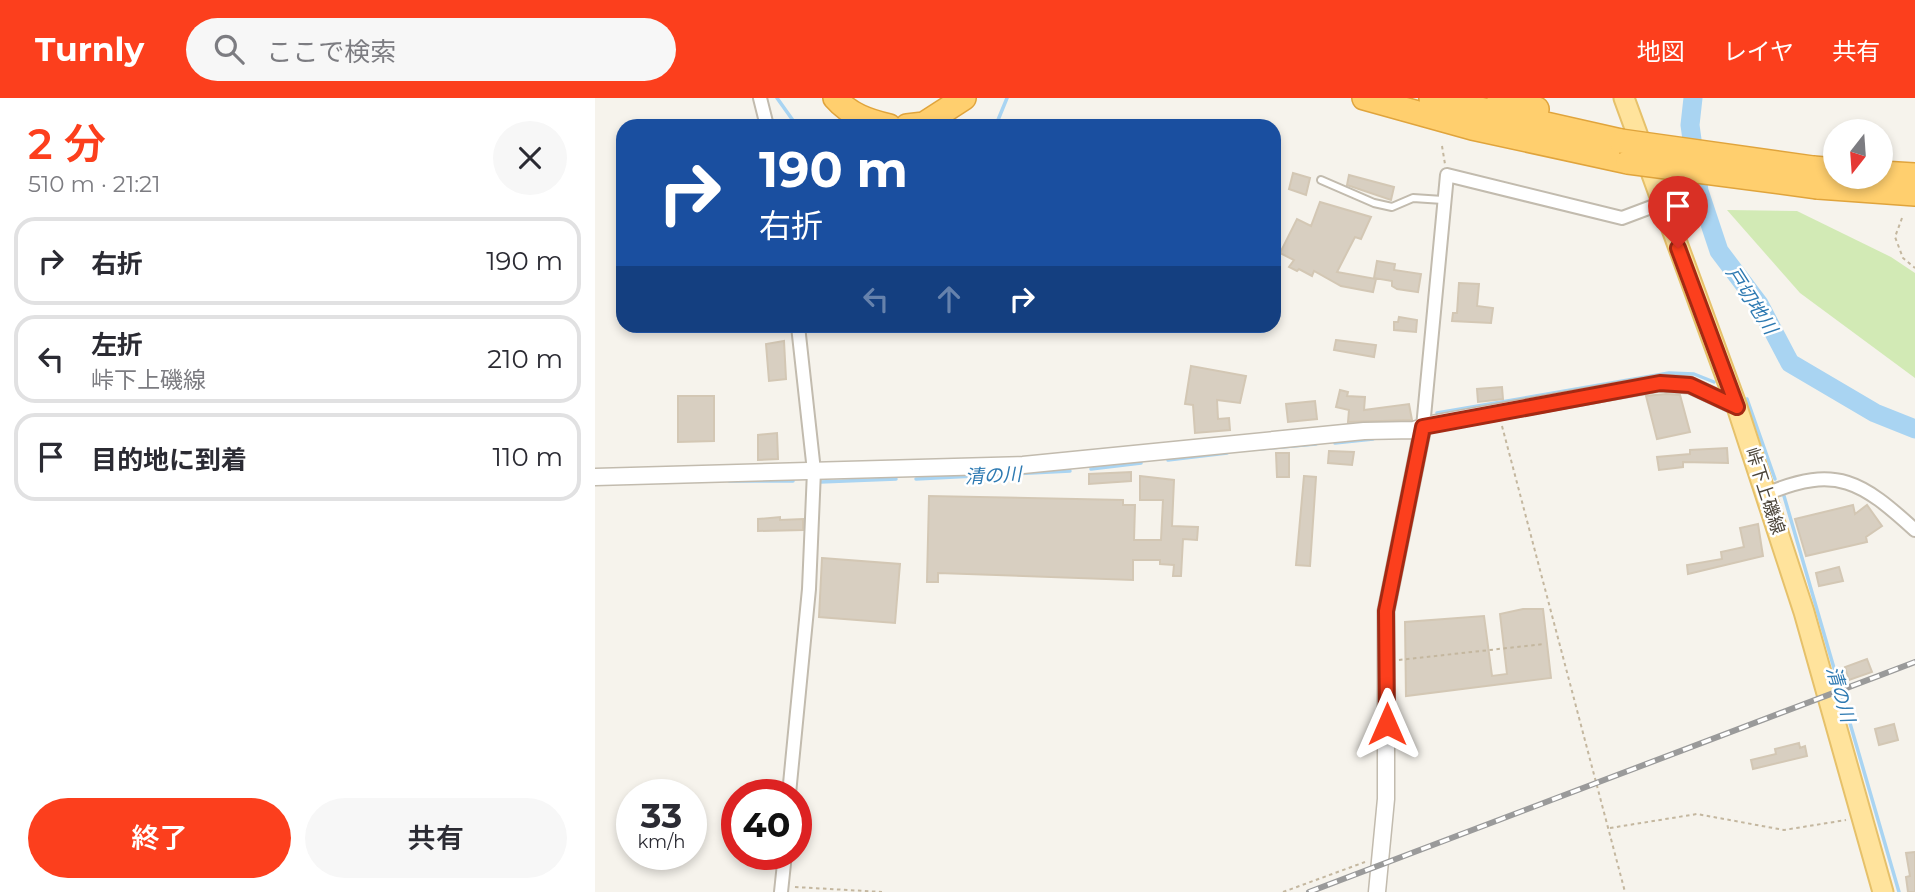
<!DOCTYPE html>
<html lang="ja">
<head>
<meta charset="utf-8">
<style>
	body { margin:0; font-family:Montserrat,"Noto Sans JP",sans-serif; background:#f7f7f7; color:#2b2b33; height:100vh; display:flex; flex-direction:column; font-size:26px; white-space:nowrap }
	* { box-sizing:border-box; margin:0 }
	p { font-size:23px; color:#7c7c81 }
	.icon { flex:none; width:38px; height:38px; fill:none; stroke:currentColor; stroke-width:2; stroke-linecap:round; stroke-linejoin:round }
	.map { position:relative; flex:1; overflow:hidden }
	.side { display:flex; flex-direction:column; background:#fff; width:595px }
	.side>* { flex:none }
	.hud { position:absolute; left:21px; top:21px; width:665px; height:214px; border-radius:21px; box-shadow:0 4px 10px #0003; background:#1a4fa0; color:#fff; overflow:hidden }
	.needle { width:46px; rotate:197deg }
	.buttons { position:absolute; left:1228px; top:21px; display:grid; gap:14px }
	.buttons a { display:grid; place-items:center; width:70px; height:70px; border-radius:50%; background:#fff; box-shadow:0 4px 10px #0003; font-size:35px }
	.speed { position:absolute; left:21px; top:681px; display:flex; gap:14px; font-size:35px; font-weight:700; text-align:center }
	.speed>* { display:grid; place-content:center; width:91px; height:91px; border-radius:50%; background:#fff; box-shadow:0 4px 10px #0003; line-height:1 }
	.speed small { font-size:18px; font-weight:400 }
	.speed .limit { border:10px solid #d22; background:#fff; color:#111 }
	.pin { position:absolute; display:grid; place-items:center; width:60px; height:60px; color:#fff; margin:-72px -30px; border-radius:50% 50% 50% 0; rotate:-45deg; box-shadow:0 0 7px #0007 }
	.pin .icon { rotate:45deg }
	.me { position:absolute; width:77px; margin:-38px; rotate:0deg; stroke-linejoin:round; filter:drop-shadow(0 0 5px #0008) }
	.turn { display:flex; align-items:center; gap:24px; height:147px; padding:0 28px; font-size:32px }
	.turn .icon { width:91px; height:91px; stroke-width:2.5 }
	.turn b { display:block; font-size:49px; line-height:60px }
	.lanes { display:flex; align-items:center; height:66px; padding:0 28px; background:#0003; justify-content:center; gap:35px; direction:ltr }
	.lanes .off { opacity:.35 }
	.round { display:grid; place-items:center; flex:none; width:74px; height:74px; border-radius:37px; background:#f7f7f7 }
	.overview { display:flex; align-items:center; justify-content:space-between; height:119px; padding:0 28px }
	h1 { font-size:42px; font-weight:600; line-height:52px; color:#fc3f1d }
	.button { display:flex; gap:14px; margin-top:auto; padding:14px 28px }
	.button a { flex:1; height:80px; border-radius:42px; background:#fc3f1d; color:#fff; font-size:28px; font-weight:600; line-height:80px; text-align:center }
	.button a+a { background:#f7f7f7; color:#2b2b33 }
	ul { padding:0; list-style:none }
	li { display:flex; align-items:center; gap:21px; height:88px; margin:0 14px 10px; padding:0 14px; border:4px solid #e1e1e2; border-radius:21px }
	li div { flex:1 }
	li b { display:block; font-size:26px }
	li em { font-style:normal }
	header { display:flex; align-items:center; gap:42px; box-sizing:border-box; height:98px; padding:0 35px; background:#fc3f1d; color:#fff }
	header strong { font-size:33px }
	nav { display:flex; gap:38px; margin-inline-start:auto; font-size:24px }
	.search { width:490px; height:63px; background:#f7f7f7; display:flex; align-items:center; gap:18px; box-sizing:border-box; padding:0 24px; border-radius:38px; color:#7c7c81; font-size:26px }
	main { display:flex; flex:1; min-height:0 }
	.map>svg:first-child { display:block }
</style>
</head>
<body>
<header>
<strong>Turnly</strong>
<div class="search"><svg class="icon" aria-label="search" viewBox="0 0 24 24"><circle cx="10" cy="10" r="6"/><path d="M15 15l6 6"/></svg>ここで検索</div>
<nav><a>地図</a><a>レイヤ</a><a>共有</a></nav>
</header>
<main>
<section class="side">
<div class="overview"><div><h1>2 分</h1><p>510 m · 21:21</p></div><a class="round"><svg class="icon" aria-label="close" viewBox="0 0 24 24"><path d="M6 6l12 12M18 6L6 18"/></svg></a></div>
<ul>
<li><svg class="icon" aria-label="right" viewBox="0 0 24 24"><path d="M7 20v-9h11M14 6l5 5-5 5"/></svg><div><b>右折</b></div><em>190 m</em></li>
<li><svg class="icon" aria-label="left" viewBox="0 0 24 24"><path d="M17 20v-9H6M10 6l-5 5 5 5"/></svg><div><b>左折</b><p>峠下上磯線</p></div><em>210 m</em></li>
<li><svg class="icon" aria-label="arrive" viewBox="0 0 24 24"><path d="M6 21V4h12l-3 4 3 4H6"/></svg><div><b>目的地に到着</b></div><em>110 m</em></li>
</ul>
<div class="button"><a>終了</a><a>共有</a></div>
</section>
<div class="map">
<svg width="1320" height="794" viewBox="0 0 1320 794">
	<rect width="100%" height="100%" fill="#f6f3ec"/>
	<path fill="#d2eab5" d="M1132 112 1202 113 1296 159 1320 175V280L1205 195Z"/>
	<g fill="none" stroke-linecap="round" stroke-linejoin="round">
		<path stroke="#a9d4f2" stroke-width="3.5" d="M182 0 202 28
			M397 28 403 22 412 0
			M1152 301 1180 381
			M842 315 1074 275 1099 276 1119 284
			M740 345 778 341
			M664 351 721 346
			M573 362 632 355
			M496 371 546 365
			M321 381 475 373
			M134 383H198
			M225 384 301 381
			M1189 398 1304 794"/>
		<path stroke="#a9d4f2" stroke-width="19" d="M1098 0 1095 27 1104 93 1124 153 1164 206 1195 265 1280 315 1320 331"/>
	</g>
	<path fill="#d8cfc1" stroke="#d3c7b4" stroke-width="2" d="M698 75 715 80 711 97 694 91Z
		M754 77 799 89 796 102 752 87Z
		M725 104 776 119 766 141 760 139 742 174 781 181 778 194 746 188 719 173 717 178 704 171 702 173 694 169 699 162 685 155 702 121 716 128Z
		M782 163 800 166 799 172 826 176 823 194 802 191 797 188V183L779 180Z
		M864 185 884 186 882 208 898 210 896 225 857 223 858 215H862Z
		M804 219 822 222 821 234 799 232V224H803Z
		M741 242 781 247 779 259 739 252Z
		M189 243 191 281 174 283 171 246Z
		M596 268 651 278 645 305 622 302 623 321 634 320 635 332 600 335 598 307 590 306Z
		M907 289 908 301 883 304 882 291Z
		M745 292 753 294 752 298 770 299 769 312 814 306 817 322 753 324 754 312 741 309Z
		M1071 296 1085 297 1095 334 1062 341 1051 298Z
		M83 298H119V343L83 344Z
		M720 303 722 321 693 324 691 306Z
		M182 335 183 361 163 362V337Z
		M1132 350 1133 365 1088 364V369L1064 372 1062 359 1095 356V352Z
		M734 353 759 354 757 367 733 365Z
		M681 355H694V379H682Z
		M536 374V383L494 386V376Z
		M545 378 579 382 577 428 603 429 602 442 588 441 586 478H578L579 467 565 466V462H538V482L343 475V484H332L334 398 528 402V407H540L539 442H566L568 402H545Z
		M709 378 721 379 715 468 701 467Z
		M1258 407 1260 416 1272 407 1287 428 1271 439 1272 444 1211 458 1200 421Z
		M185 419V422L208 421V432L163 433V421Z
		M1163 426 1168 458 1093 476 1092 467 1127 461 1126 454 1149 449 1145 430Z
		M227 460 305 466 300 525 224 519Z
		M1244 469 1248 483 1224 488 1221 475Z
		M928 511H948L956 580 811 598 810 524 889 518 897 578 912 576 905 516Z
		M1272 561 1277 574 1254 582 1250 569Z
		M1299 626 1303 642 1284 647 1280 631Z
		M1204 645 1205 650 1210 648 1212 658 1158 671 1156 662 1181 656 1180 651Z
		M1320 754V794H1313L1311 779 1315 778 1311 755Z"/>
	<g fill="none" stroke-linecap="round" stroke-linejoin="round">
		<g stroke="#c2bbae" stroke-width="10">
			<path id="service" d="M726 82 779 105 797 109 818 100 848 102"/>
		</g>
		<g stroke="#c2bbae" stroke-width="16">
			<path id="minor" d="M165 0 172 28
				M828 329 852 77 1027 120 1067 105
				M1171 396C1242 366 1267 384 1320 432
				M194 696 214 491 219 373 203 228
				M186 794 190 756"/>
		</g>
		<g stroke="#c2bbae" stroke-width="19">
			<path id="tertiary" d="M0 379 428 367 769 333 819 332 836 326 1065 285 1095 287 1142 309
				M782 794 791 701V513L828 329"/>
		</g>
		<g stroke="#e6c16a" stroke-width="23">
			<path id="primary" d="M1029 0 1142 309 1209 514 1288 794"/>
		</g>
		<g stroke="#e0a43c" stroke-width="26">
			<path id="motorway" d="M240 0C255 17 273 23 294 28
				M769 0 877 30 1033 64
				M836 0 1026 43
				M904 0 942 11
				M312 28 329 26 369 0
				M1218 70 1241 72
				M1286 75 1320 77
				M1223 89 1320 96"/>
		</g>
		<path stroke="#c4b79f" stroke-width="2" stroke-dasharray="3.5 3.5" stroke-linecap="butt" d="M847 48 850 66
			M1307 120 1300 139 1308 160 1320 170
			M907 328 1030 794
			M804 562 949 546
			M1015 730 1102 716 1189 732 1251 722
			M200 789 287 794
			M688 794 770 764"/>
		<use href="#service" stroke="#fff" stroke-width="6"/>
		<use href="#minor" stroke="#fff" stroke-width="12"/>
		<use href="#tertiary" stroke="#fff" stroke-width="16"/>
		<use href="#primary" stroke="#ffe39c" stroke-width="19"/>
		<use href="#motorway" stroke="#ffcf6e" stroke-width="23"/>
		<g stroke="#9a9a9a" stroke-width="6">
			<path id="rail" d="M714 794 1320 564"/>
		</g>
		<use href="#rail" stroke="#fff" stroke-width="3.5" stroke-dasharray="10" stroke-linecap="butt"/>
		<g stroke="#e0a43c" stroke-width="26" stroke-linecap="butt">
			<path id="motorway-bridge" d="M1026 43 1218 70
				M1033 64 1223 89"/>
		</g>
		<use href="#motorway-bridge" stroke="#ffcf6e" stroke-width="23"/>
	</g>
	<g fill="none" stroke-linecap="round" stroke-linejoin="round">
		<g stroke="#a42913" stroke-width="18">
			<path id="route" d="M792 626 791 513 828 329 1065 285 1095 287 1142 309 1083 150"/>
		</g>
		<use href="#route" stroke="#fc3f1d" stroke-width="12"/>
	</g>
	<g text-anchor="middle" stroke-width="5" stroke-linejoin="round" paint-order="stroke">
		<g font-size="18" fill="#4b4439" stroke="#fff">
			<text transform="translate(1170 393) rotate(72)" y="6">峠下上磯線</text>
		</g>
		<g font-size="19" font-style="italic" fill="#2e7ab2" stroke="#fff">
			<text transform="translate(1157 202) rotate(57)" y="7">戸切地川</text>
			<text transform="translate(398 377) rotate(-3)" y="7">清の川</text>
			<text transform="translate(1246 596) rotate(74)" y="7">清の川</text>
		</g>
	</g>
</svg>
<div class="buttons">
<a><svg class="needle" viewBox="-14 -14 28 28"><path d="M0-13l5 13h-10z" fill="#e53935"/><path d="M0 13l5-13h-10z" fill="#7c7c81"/></svg></a>
</div>
<div class="speed"><div>33<small>km/h</small></div><div class="limit">40</div></div>
<div class="pin" style="left:1083px;top:150px;background:#d93025"><svg class="icon" aria-label="arrive" viewBox="0 0 24 24"><path d="M6 21V4h12l-3 4 3 4H6"/></svg></div>
<svg class="me" style="left:792px;top:626px" viewBox="-20 -20 40 40"><path d="M0-17L14 15 0 8-14 15z" fill="#fc3f1d" stroke="#fff" stroke-width="4"/></svg>
<div class="hud">
<div class="turn"><svg class="icon" aria-label="right" viewBox="0 0 24 24"><path d="M7 20v-9h11M14 6l5 5-5 5"/></svg><div><b>190 m</b>右折</div></div>
<div class="lanes"><svg class="icon off" aria-label="left" viewBox="0 0 24 24"><path d="M17 20v-9H6M10 6l-5 5 5 5"/></svg><svg class="icon off" aria-label="ahead" viewBox="0 0 24 24"><path d="M12 20V5M6 11l6-6 6 6"/></svg><svg class="icon" aria-label="right" viewBox="0 0 24 24"><path d="M7 20v-9h11M14 6l5 5-5 5"/></svg></div>
</div>
</div>
</main>
</body>
</html>
